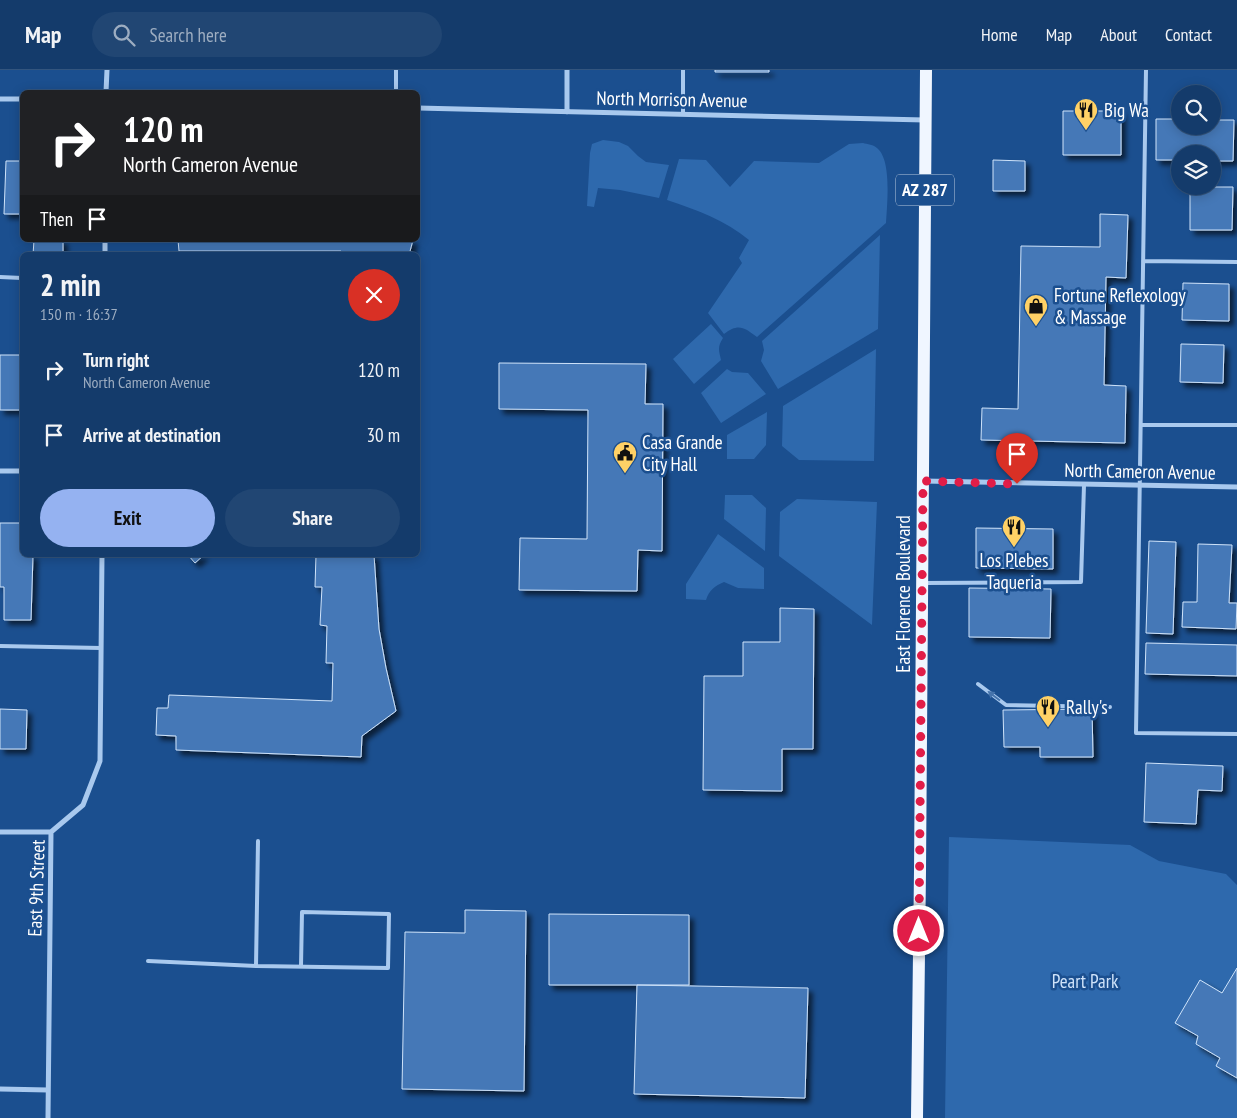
<!DOCTYPE html>
<html lang="en">
<head>
<meta charset="utf-8">
<style>
	body { margin:0; font-family:"PT Sans Narrow",sans-serif; background:#214673; color:#f1f3f6; height:100vh; display:flex; flex-direction:column; font-size:19px; white-space:nowrap }
	* { box-sizing:border-box; margin:0 }
	p { font-size:16px; color:#9dadc1 }
	.icon { flex:none; width:28px; height:28px; fill:none; stroke:currentColor; stroke-width:2; stroke-linecap:round; stroke-linejoin:round }
	.map { position:relative; flex:1; overflow:hidden }
	.panel { position:absolute; left:20px; top:182px; width:400px; height:305px; display:flex; flex-direction:column; background:#143b6b; border-radius:8px; box-shadow:0 2px 12px #0003,0 0 0 1px #33557e }
	.panel>* { flex:none }
	.guide { position:absolute; left:20px; top:20px; width:400px; height:152px; border-radius:8px; box-shadow:0 2px 12px #0003,0 0 0 1px #33557e; background:#202124; color:#fff; overflow:hidden }
	.fabs { position:absolute; left:1171px; top:15px; display:grid; gap:10px }
	.fabs a { display:grid; place-items:center; width:50px; height:50px; border-radius:50%; background:#143b6b; box-shadow:0 2px 12px #0003,0 0 0 1px #33557e; font-size:25px }
	.pin { position:absolute; display:grid; place-items:center; width:42px; height:42px; color:#fff; margin:-51px -21px; border-radius:50% 50% 50% 0; rotate:-45deg; box-shadow:0 0 5px #0007 }
	.pin .icon { rotate:45deg }
	.me { position:absolute; width:55px; margin:-28px; rotate:0deg; stroke-linejoin:round; filter:drop-shadow(0 0 4px #0008) }
	.turn { display:flex; align-items:center; gap:18px; height:105px; padding:0 20px; font-size:22px }
	.turn .icon { width:65px; height:65px; stroke-width:2.5 }
	.turn b { display:block; font-size:35px; line-height:42px }
	.then { display:flex; align-items:center; height:48px; padding:0 20px; background:#0003; gap:10px; font-size:19px }
	.round { display:grid; place-items:center; flex:none; width:52px; height:52px; border-radius:26px; background:#214673 }
	.summary { display:flex; align-items:center; justify-content:space-between; height:85px; padding:0 20px }
	h1 { font-size:30px; font-weight:700; line-height:38px }
	.button { display:flex; gap:10px; margin-top:auto; padding:10px 20px }
	.button a { flex:1; height:58px; border-radius:30px; background:#95b2f1; color:#111; font-size:20px; font-weight:700; line-height:58px; text-align:center }
	.button a+a { background:#214673; color:#f1f3f6 }
	ul { padding:0; list-style:none }
	li { display:flex; align-items:center; gap:15px; height:65px; padding:0 20px }
	li div { flex:1 }
	li b { display:block; font-size:19px }
	li em { font-style:normal }
	header { display:flex; align-items:center; gap:30px; box-sizing:border-box; height:70px; padding:0 25px; background:#143b6b; border-bottom:1px solid #33557e }
	header strong { font-size:24px }
	nav { display:flex; gap:28px; margin-inline-start:auto; font-size:18px }
	.search { width:350px; height:45px; background:#214673; display:flex; align-items:center; gap:12px; box-sizing:border-box; padding:0 18px; border-radius:28px; color:#9dadc1; font-size:19px }
	.map>svg:first-child { display:block }
</style>
</head>
<body>
<header>
<strong>Map</strong>
<div class="search"><svg class="icon" aria-label="search" viewBox="0 0 24 24"><circle cx="10" cy="10" r="6"/><path d="M15 15l6 6"/></svg>Search here</div>
<nav><a>Home</a><a>Map</a><a>About</a><a>Contact</a></nav>
</header>
<div class="map">
<svg width="1237" height="1048" viewBox="0 0 1237 1048">
	<defs>
		<filter id="shadow"><feDropShadow dx="4.5" dy="4.5" stdDeviation="2.5" flood-color="#0009"/></filter>
	</defs>
	<rect width="100%" height="100%" fill="#1b4f8f"/>
	<path fill="#2e69ad" d="M603 70 619 72 628 76 638 86 646 92 669 95 659 128 620 120 598 118 594 137 587 136 590 83 592 74Z
		M863 73C867 74 874 75 877 78 892 90 887 134 886 153L757 267C744 257 738 253 724 264L708 243 742 193 739 188 749 170C725 150 697 140 667 130L679 89 706 90 730 117 754 91 819 93 849 74Z
		M880 165 878 259 778 319 761 291 764 280 762 271Z
		M711 254 723 268C717 277 719 281 721 290L694 314 673 289Z
		M876 279 874 391 799 390 782 376 783 336Z
		M727 299 732 302 748 303 766 324 721 353 701 323Z
		M767 342 766 375 754 389H727V365Z
		M725 425H752L766 438 765 481 724 449Z
		M797 429 877 432 872 555 779 486 780 442Z
		M718 464 764 498V519L738 518 724 512C715 516 709 520 706 530L686 529V514Z
		M949 767 1130 775 1159 791 1226 804 1237 815V1048H945Z"/>
	<path fill="#4478b7" stroke="#cfe3fa" filter="url(#shadow)" d="M715 0H769V2H715Z
		M1063 41H1121V85H1063Z
		M1156 49H1180V56H1212V50H1234L1233 91H1212V84H1180V90H1156Z
		M993 90 1025 91V121H993Z
		M6 91H22V144H4Z
		M1190 117H1233L1232 160H1190Z
		M1100 144 1128 145 1126 208 1106 207 1104 315 1126 316 1125 373 981 370 982 338 1018 339 1021 176 1100 177Z
		M34 170H63V185H33Z
		M178 170H413L409 185H341V181H179Z
		M1183 213 1229 214V251L1182 250Z
		M1181 274 1224 275 1223 313 1180 312Z
		M0 285H22V340H0Z
		M499 293 646 294 645 334H663L662 481 638 480 637 521 519 520 520 468 587 469 588 340 499 339Z
		M0 453H22V485H33L31 550H4V517H0Z
		M976 458 1053 459V499L976 498Z
		M1149 471 1176 472 1173 564 1146 563Z
		M1198 474 1232 475 1229 533H1237L1236 559 1182 557 1183 532H1197Z
		M188 485H204L195 493Z
		M316 485H374L379 559 386 598 396 641 362 666 361 687 176 680V666L156 665 157 638H168L169 625 332 631 333 593H326L327 556 320 555 322 517H315Z
		M969 518 1051 519 1050 568 969 567Z
		M780 538 814 539 813 679H782V721L703 720 704 606H743V572H780Z
		M1146 573 1237 575V606L1145 604Z
		M0 639 27 640 26 679H0Z
		M1092 639 1093 687H1040V677H1004L1003 640Z
		M1146 693 1223 696 1222 721 1198 720 1196 754 1144 752Z
		M465 840 526 841 524 1021 402 1019 405 862 465 863Z
		M549 844 689 845V915H549Z
		M1237 898V1008L1216 996 1220 988 1196 974 1198 966 1175 953 1200 910 1222 923Z
		M637 915 808 918 805 1028 634 1024Z"/>
	<g fill="none" stroke-linecap="round" stroke-linejoin="round">
		<path stroke="#a9c9ee" stroke-width="4" d="M1146 0 1136 663 1237 664
			M396 22V0
			M683 44V0
			M1143 191 1237 192
			M0 207 22 208
			M1141 355H1237
			M924 513 1081 512 1084 415
			M0 576 101 578
			M978 614 1006 635 1110 637
			M258 771 256 896 388 898 389 844 302 842 301 896
			M148 891 256 896"/>
		<path stroke="#a9c9ee" stroke-width="5" d="M106 22 107 0
			M0 29H22
			M418 38 925 50
			M567 42V0
			M105 185V170
			M0 401H22
			M923 411 1237 417
			M0 762H51
			M0 1019 48 1020
			M48 1048 51 762 83 735 100 691 102 485"/>
		<path stroke="#f0f6ff" stroke-width="12" d="M917 1048 920 801 926 0"/>
	</g>
	<defs><path id="oneway-solid" d="M-6-.8H1V-3.2L6.5 0L1 3.2V.8H-6Z" transform="scale(1.25)"/></defs>
	<use fill="#4674ac" href="#oneway-solid" transform="translate(994 626) rotate(-143)"/>
	<g fill="none" stroke-linecap="round" stroke-linejoin="round">
		<path stroke="#e11d48" stroke-width="9" stroke-dasharray="0 16.2" d="M919 861 923 411 1017 414"/>
	</g>
	<defs>
		<g id="restaurant-pin" transform="scale(1.25)"><path d="M0 17L-7.5 6A9.5 9.5 0 1 1 7.5 6Z" fill="#ffd166" stroke="#1b4f8f"/><path d="M-5-6h1v4h1v-4h1v4h1v-4h1v5L-1.5 .5V6h-2V.5L-5-1ZM5-6V6H3V1.5H1.5Q1.5-4 5-6Z" fill="#111"/></g>
		<g id="shop-pin" transform="scale(1.25)"><path d="M0 17L-7.5 6A9.5 9.5 0 1 1 7.5 6Z" fill="#ffd166" stroke="#1b4f8f"/><path d="M-5-2.5h2.3a2.7 3.5 0 0 1 5.4 0H5L5.5 6h-11ZM-1.5-2.5h3a1.5 2.3 0 0 0-3 0Z" fill="#111"/></g>
		<g id="civic-pin" transform="scale(1.25)"><path d="M0 17L-7.5 6A9.5 9.5 0 1 1 7.5 6Z" fill="#ffd166" stroke="#1b4f8f"/><path d="M-.6-6.5H3V-4.5H.6V-3L4-1V1h2V6H-6V1h2V-1L-.6-3ZM-1.2 2.5V6h2.4V2.5Z" fill="#111"/></g>
	</defs>
	<g fill-rule="evenodd">
		<use href="#restaurant-pin" x="1086" y="40"/>
		<use href="#shop-pin" x="1036" y="236"/>
		<use href="#civic-pin" x="625" y="383"/>
		<use href="#restaurant-pin" x="1014" y="457"/>
		<use href="#restaurant-pin" x="1048" y="637"/>
	</g>
	<g text-anchor="middle" stroke-width="5" stroke-linejoin="round" paint-order="stroke">
		<rect fill="#1b4f8f" stroke="#bbcadd" stroke-width="1" x="896" y="104.5" width="58" height="31" rx="4"/>
		<g font-size="18" font-weight="bold" fill="#fff">
			<text x="925" y="126">AZ 287</text>
		</g>
		<g font-size="19" fill="#fff" stroke="#1b4f8f">
			<text transform="translate(672 29) rotate(1)" y="7">North Morrison Avenue</text>
			<text transform="translate(1140 401) rotate(1)" y="7">North Cameron Avenue</text>
			<text transform="translate(903 524) rotate(-90)" y="7">East Florence Boulevard</text>
			<text transform="translate(36 818) rotate(-88)" y="7">East 9th Street</text>
		</g>
		<g font-size="19" fill="#fff" stroke="#1b4f8f" text-anchor="start">
			<text x="1104" y="47">Big Wa</text>
			<text x="1054" y="232">Fortune Reflexology<tspan x="1054" dy="22">&amp; Massage</tspan></text>
			<text x="642" y="379">Casa Grande<tspan x="642" dy="22">City Hall</tspan></text>
			<text x="1014" y="497" text-anchor="middle">Los Plebes<tspan x="1014" dy="22">Taqueria</tspan></text>
			<text x="1066" y="644">Rally's</text>
		</g>
		<g font-size="19" fill="#cfe3fa" stroke="#1b4f8f">
			<text x="1085" y="918">Peart Park</text>
		</g>
	</g>
</svg>
<div class="fabs">
<a><svg class="icon" aria-label="search" viewBox="0 0 24 24"><circle cx="10" cy="10" r="6"/><path d="M15 15l6 6"/></svg></a>
<a><svg class="icon" aria-label="layers" viewBox="0 0 24 24"><path d="M12 4l9 5-9 5-9-5zM3 14l9 5 9-5"/></svg></a>
</div>
<div class="pin" style="left:1017px;top:414px;background:#d93025"><svg class="icon" aria-label="arrive" viewBox="0 0 24 24"><path d="M6 21V4h12l-3 4 3 4H6"/></svg></div>
<svg class="me" style="left:919px;top:861px" viewBox="-20 -20 40 40"><circle r="17" fill="#e11d48" stroke="#fff" stroke-width="3"/><path d="M0-11L8 9 0 5-8 9z" fill="#fff"/></svg>
<div class="guide">
<div class="turn"><svg class="icon" aria-label="right" viewBox="0 0 24 24"><path d="M7 20v-9h11M14 6l5 5-5 5"/></svg><div><b>120 m</b>North Cameron Avenue</div></div>
<div class="then">Then<svg class="icon" aria-label="arrive" viewBox="0 0 24 24"><path d="M6 21V4h12l-3 4 3 4H6"/></svg></div>
</div>
<section class="panel">
<div class="summary"><div><h1>2 min</h1><p>150 m · 16:37</p></div><a class="round" style="background:#d93025;color:#fff"><svg class="icon" aria-label="close" viewBox="0 0 24 24"><path d="M6 6l12 12M18 6L6 18"/></svg></a></div>
<ul>
<li><svg class="icon" aria-label="right" viewBox="0 0 24 24"><path d="M7 20v-9h11M14 6l5 5-5 5"/></svg><div><b>Turn right</b><p>North Cameron Avenue</p></div><em>120 m</em></li>
<li><svg class="icon" aria-label="arrive" viewBox="0 0 24 24"><path d="M6 21V4h12l-3 4 3 4H6"/></svg><div><b>Arrive at destination</b></div><em>30 m</em></li>
</ul>
<div class="button"><a>Exit</a><a>Share</a></div>
</section>
</div>
</body>
</html>
